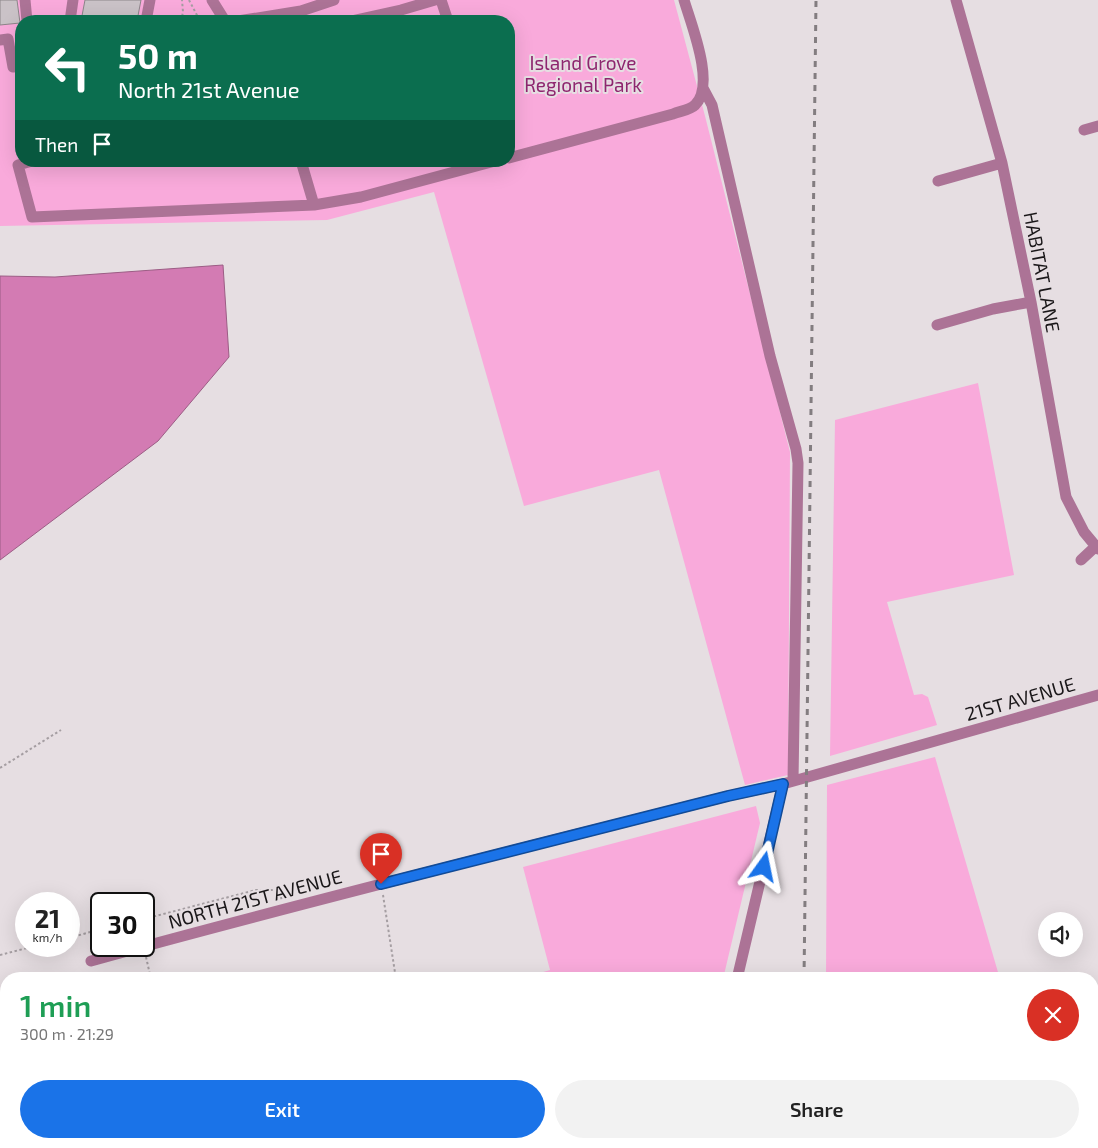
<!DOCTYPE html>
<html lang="en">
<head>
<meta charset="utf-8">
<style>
	body { margin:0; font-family:"Exo 2",sans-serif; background:#f2f2f2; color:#222; height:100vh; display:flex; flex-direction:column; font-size:19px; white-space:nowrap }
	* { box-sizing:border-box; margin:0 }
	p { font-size:16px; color:#767676 }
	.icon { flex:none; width:28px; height:28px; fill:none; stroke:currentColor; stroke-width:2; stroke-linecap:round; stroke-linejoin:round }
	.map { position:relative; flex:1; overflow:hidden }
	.side { position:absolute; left:0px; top:972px; width:1099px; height:176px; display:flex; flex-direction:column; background:#fff; border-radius:20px 20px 0 0; box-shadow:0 5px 20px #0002 }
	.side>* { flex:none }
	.banner { position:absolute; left:15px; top:15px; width:500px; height:152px; border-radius:20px; box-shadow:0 5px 20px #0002; background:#0b6e4f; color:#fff; overflow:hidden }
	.controls { position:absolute; left:1038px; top:912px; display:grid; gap:10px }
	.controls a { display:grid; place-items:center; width:45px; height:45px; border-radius:50%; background:#fff; box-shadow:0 5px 20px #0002; font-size:25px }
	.speed { position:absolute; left:15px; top:892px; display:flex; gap:10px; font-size:25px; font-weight:700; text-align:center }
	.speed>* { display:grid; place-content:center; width:65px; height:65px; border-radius:50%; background:#fff; box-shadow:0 5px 20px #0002; line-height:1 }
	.speed small { font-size:12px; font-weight:400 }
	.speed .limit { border:2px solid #111; border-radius:8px; background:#fff; color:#111 }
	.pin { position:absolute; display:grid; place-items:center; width:42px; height:42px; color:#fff; margin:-51px -21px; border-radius:50% 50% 50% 0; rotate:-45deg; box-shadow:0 0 5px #0007 }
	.pin .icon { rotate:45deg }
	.me { position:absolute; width:55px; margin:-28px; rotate:12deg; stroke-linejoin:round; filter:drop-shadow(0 0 4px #0008) }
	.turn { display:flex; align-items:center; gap:18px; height:105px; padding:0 20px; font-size:22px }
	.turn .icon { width:65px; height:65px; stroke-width:2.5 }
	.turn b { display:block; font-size:35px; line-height:42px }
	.then { display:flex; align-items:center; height:48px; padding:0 20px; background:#0003; gap:10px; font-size:19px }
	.round { display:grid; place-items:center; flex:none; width:52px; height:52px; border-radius:26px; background:#f2f2f2 }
	.overview { display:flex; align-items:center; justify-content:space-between; height:85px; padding:0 20px }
	h1 { font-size:30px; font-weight:600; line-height:38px; color:#1e9e55 }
	.cta { display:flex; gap:10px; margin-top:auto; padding:10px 20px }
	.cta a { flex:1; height:58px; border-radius:30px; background:#1a73e8; color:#fff; font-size:20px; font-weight:600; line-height:58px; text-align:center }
	.cta a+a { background:#f2f2f2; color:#222 }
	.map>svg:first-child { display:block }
</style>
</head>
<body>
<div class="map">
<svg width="1098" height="1148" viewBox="0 0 1098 1148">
	<rect width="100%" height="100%" fill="#e6dee2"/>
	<path fill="#f9aadb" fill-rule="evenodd" d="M0 0H674L705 116 790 452 788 775 745 785 659 470 524 506 434 192 327 220 0 226ZM21 21H509V161H21Z
		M978 383 1014 575 887 602 914 695 922 694 928 697 937 725 830 756 835 420Z
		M935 757 1000 979H826L827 785Z
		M756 806 760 823 723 979H520L550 970 523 867Z
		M711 1143H779V1148H710Z"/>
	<path fill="#d37bb3" stroke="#9c5d85" d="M223 265 229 357 158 441 0 560V276L55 277Z
		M0 1091H6V1142H293L297 1148H0Z"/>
	<path fill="#cac2c7" stroke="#8c8589" d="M0 0H17L20 23 0 25Z
		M85 0H141L137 21H81Z"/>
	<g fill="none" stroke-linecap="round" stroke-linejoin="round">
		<path stroke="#a59ea2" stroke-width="2" stroke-dasharray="2.5 2.5" stroke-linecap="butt" d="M189 0 200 21
			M181 21 183 12 182 0
			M0 768 61 730
			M383 895 396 979
			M144 919 256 890H278L282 900
			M69 938 101 929
			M0 955 35 946
			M146 957 151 979
			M0 992 6 994
			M0 1069 6 1070
			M333 1142 336 1148"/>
		<path stroke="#ac7396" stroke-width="11" d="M25 0 27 21
			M212 0 225 21
			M441 0 448 21
			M956 0 1002 163 1031 302 1066 497 1084 532 1098 549
			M70 21 73 0
			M146 21 150 0
			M238 21 301 11 334 0
			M351 21 401 10 435 0
			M0 40 8 39 13 67 21 66
			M703 88 712 105 770 356 796 449 798 463 793 781
			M1084 130 1098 126
			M509 158 673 114C680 111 690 110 695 105 716 85 691 24 684 0
			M32 161 18 165 32 217 314 205 361 197 495 161
			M301 161 314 205
			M938 181 1002 163
			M937 325 993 309 1031 302
			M1081 560 1096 546
			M91 961C303 902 516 850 728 796L783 784 1098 695
			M737 979 783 784
			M1092 1096 1098 1094
			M861 1142 863 1148
			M699 1148 700 1142"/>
		<path stroke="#837d80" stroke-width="3" stroke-dasharray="6 6" stroke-linecap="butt" d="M804 979 816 0
			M801 1148V1142"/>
	</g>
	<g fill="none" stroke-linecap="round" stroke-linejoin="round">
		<g stroke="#114b97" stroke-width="12">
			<path id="route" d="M381 884 728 796 783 784 764 867"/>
		</g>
		<use href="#route" stroke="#1a73e8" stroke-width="9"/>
	</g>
	<g text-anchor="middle" stroke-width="4" stroke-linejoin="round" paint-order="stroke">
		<g font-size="19" fill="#8e266f" stroke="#e6dee2">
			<text x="583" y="70">Island Grove<tspan x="583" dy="22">Regional Park</tspan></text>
		</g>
		<g font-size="19" fill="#1a1719" stroke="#e6dee2">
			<text transform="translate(1042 272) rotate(79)" y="7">HABITAT LANE</text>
			<text transform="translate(1020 699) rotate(-16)" y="7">21ST AVENUE</text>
			<text transform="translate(255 899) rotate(-15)" y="7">NORTH 21ST AVENUE</text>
		</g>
	</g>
</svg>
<div class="controls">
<a><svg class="icon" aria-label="sound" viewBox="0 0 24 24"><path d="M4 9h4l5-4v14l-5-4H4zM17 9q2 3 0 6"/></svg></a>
</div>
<div class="speed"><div>21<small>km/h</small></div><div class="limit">30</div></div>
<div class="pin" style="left:381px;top:884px;background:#d93025"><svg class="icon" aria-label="arrive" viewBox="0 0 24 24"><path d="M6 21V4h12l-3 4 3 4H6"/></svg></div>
<svg class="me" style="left:764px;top:867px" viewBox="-20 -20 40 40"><path d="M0-17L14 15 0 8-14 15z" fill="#1a73e8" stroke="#fff" stroke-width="4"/></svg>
<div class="banner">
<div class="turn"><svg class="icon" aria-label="left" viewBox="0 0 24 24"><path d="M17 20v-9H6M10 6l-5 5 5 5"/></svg><div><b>50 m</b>North 21st Avenue</div></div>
<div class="then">Then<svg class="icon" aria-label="arrive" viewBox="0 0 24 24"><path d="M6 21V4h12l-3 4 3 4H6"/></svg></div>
</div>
<section class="side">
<div class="overview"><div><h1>1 min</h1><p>300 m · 21:29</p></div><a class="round" style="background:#d93025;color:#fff"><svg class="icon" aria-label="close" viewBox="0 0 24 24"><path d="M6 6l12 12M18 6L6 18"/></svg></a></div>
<div class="cta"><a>Exit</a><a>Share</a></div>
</section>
</div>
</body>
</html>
